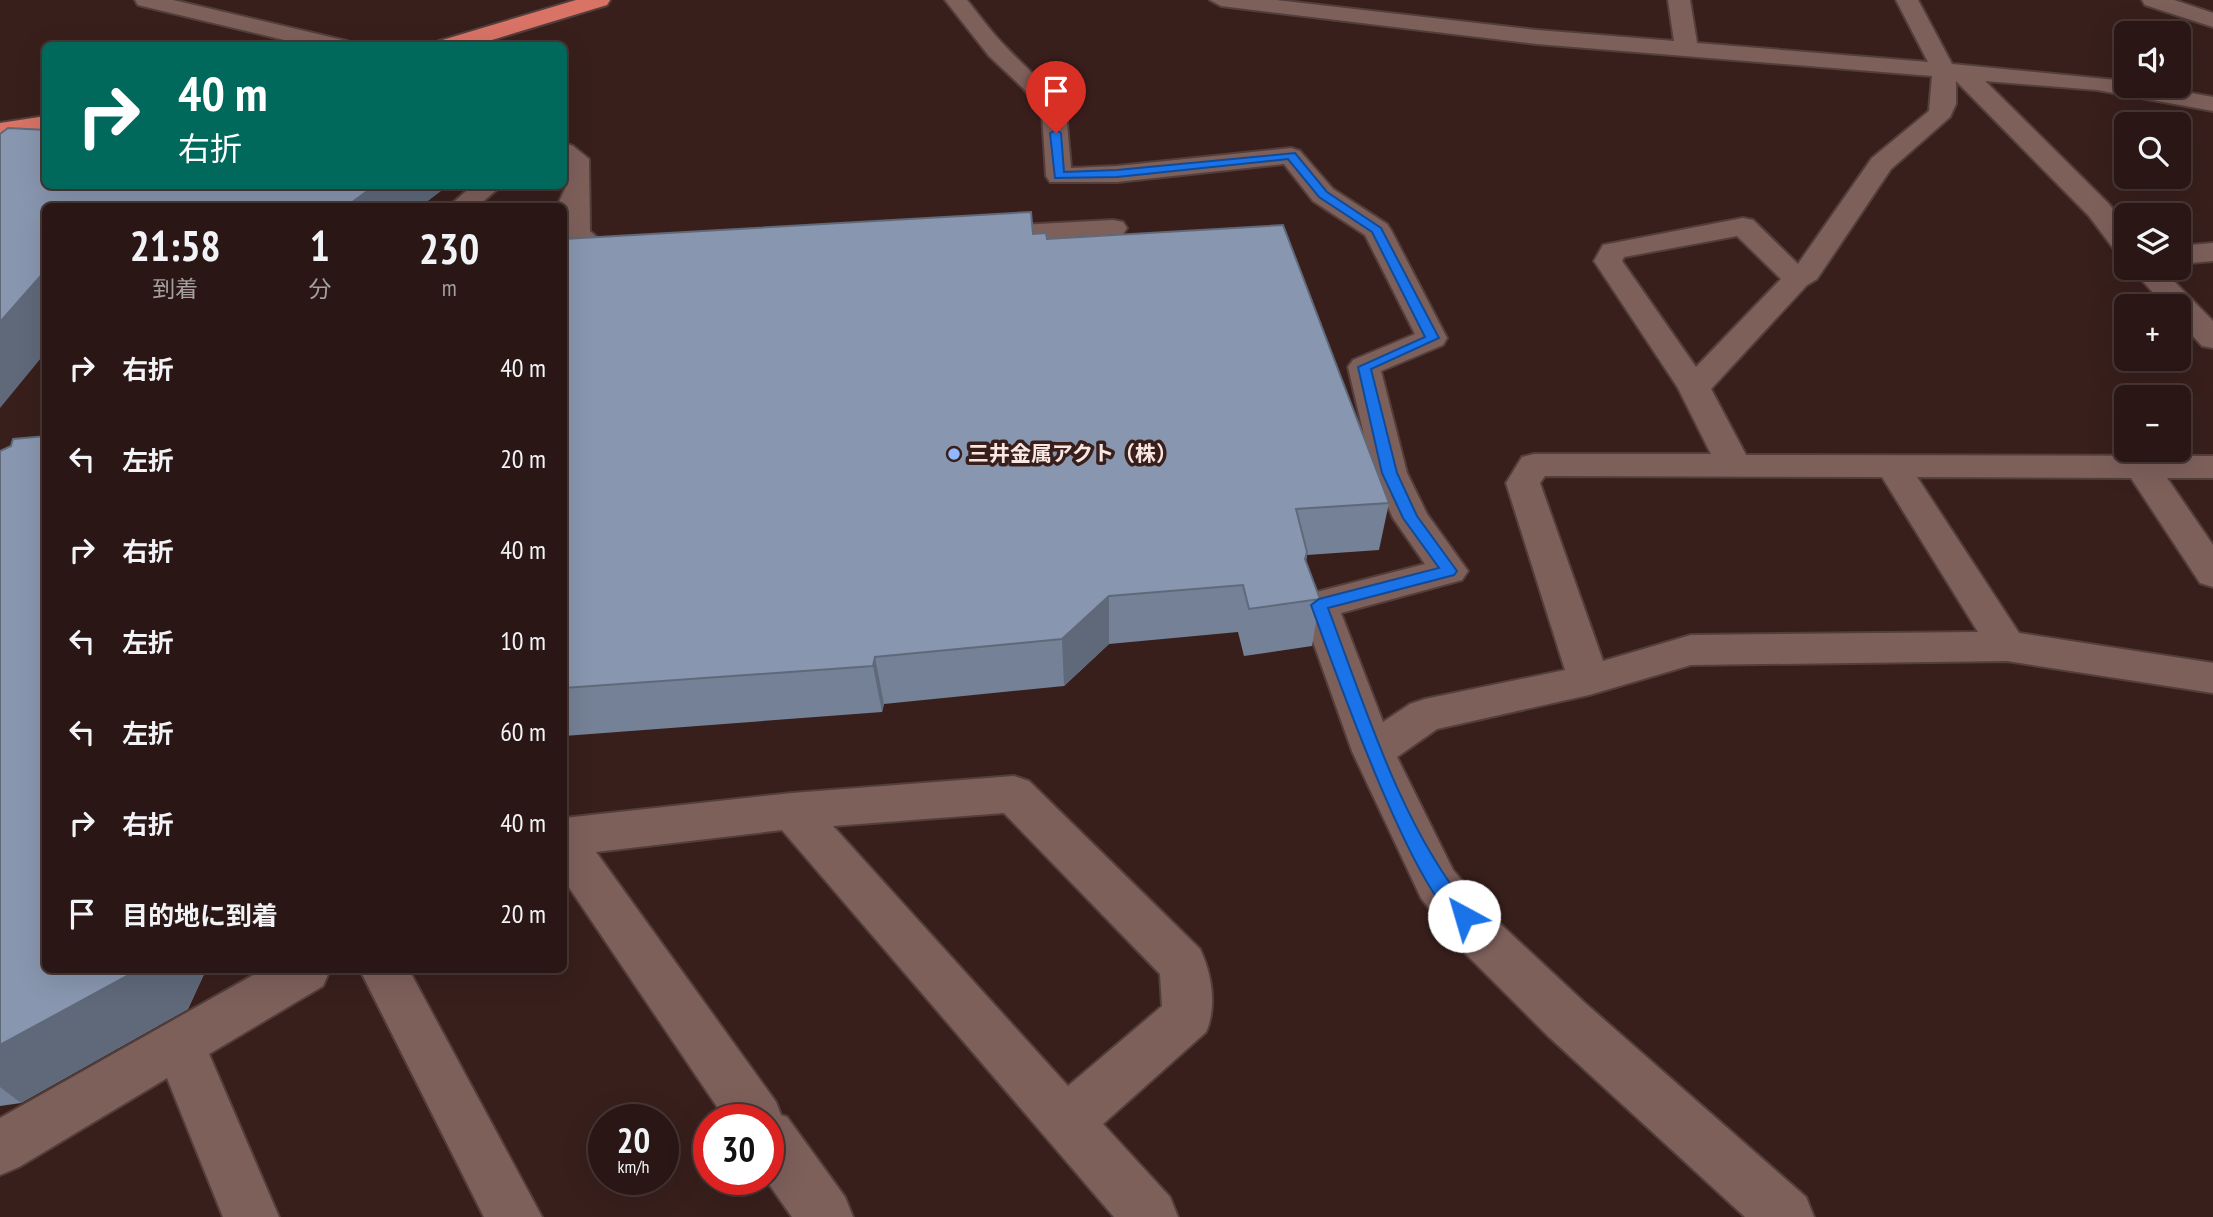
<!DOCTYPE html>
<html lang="ja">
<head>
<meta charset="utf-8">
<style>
	body { margin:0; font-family:"PT Sans Narrow","Noto Sans JP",sans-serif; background:#362422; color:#f1f3f6; height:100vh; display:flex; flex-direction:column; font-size:26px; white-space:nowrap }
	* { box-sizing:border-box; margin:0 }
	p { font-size:23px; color:#a59fa0 }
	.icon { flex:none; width:38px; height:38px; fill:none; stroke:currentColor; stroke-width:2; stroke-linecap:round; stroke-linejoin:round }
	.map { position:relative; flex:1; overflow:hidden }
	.panel { position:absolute; left:42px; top:203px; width:525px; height:770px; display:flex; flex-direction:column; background:#2a1715; border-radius:10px; box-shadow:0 7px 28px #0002,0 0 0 2px #463634 }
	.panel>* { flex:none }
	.top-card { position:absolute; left:42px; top:42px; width:525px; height:147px; border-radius:10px; box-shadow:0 7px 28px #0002,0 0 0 2px #463634; background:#00695c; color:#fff; overflow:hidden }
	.buttons { position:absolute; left:2114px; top:21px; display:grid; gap:14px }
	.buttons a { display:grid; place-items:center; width:77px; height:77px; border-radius:10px; background:#2a1715; box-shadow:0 7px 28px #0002,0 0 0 2px #463634; font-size:35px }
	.speed { position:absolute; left:588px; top:1104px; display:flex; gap:14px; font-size:35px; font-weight:700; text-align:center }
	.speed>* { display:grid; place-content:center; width:91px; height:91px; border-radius:50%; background:#2a1715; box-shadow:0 7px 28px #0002,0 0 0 2px #463634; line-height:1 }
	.speed small { font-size:18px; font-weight:400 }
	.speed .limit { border:10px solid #d22; background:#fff; color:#111 }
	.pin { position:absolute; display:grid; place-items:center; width:60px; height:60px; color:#fff; margin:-72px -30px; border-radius:50% 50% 50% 0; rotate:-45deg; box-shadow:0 0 7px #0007 }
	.pin .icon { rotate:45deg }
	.me { position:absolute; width:77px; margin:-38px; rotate:321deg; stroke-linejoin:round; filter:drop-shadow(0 0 5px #0008) }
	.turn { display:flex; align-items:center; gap:24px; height:147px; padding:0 21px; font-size:32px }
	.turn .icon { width:91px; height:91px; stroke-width:2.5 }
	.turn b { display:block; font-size:49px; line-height:60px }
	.eta { display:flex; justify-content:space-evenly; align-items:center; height:119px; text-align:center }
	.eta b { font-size:42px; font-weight:700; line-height:49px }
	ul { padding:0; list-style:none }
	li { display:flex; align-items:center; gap:21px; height:91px; padding:0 21px }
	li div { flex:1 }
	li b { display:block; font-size:26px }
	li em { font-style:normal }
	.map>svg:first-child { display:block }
</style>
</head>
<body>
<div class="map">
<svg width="2213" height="1217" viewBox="0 0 2213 1217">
	<rect width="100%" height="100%" fill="#381f1c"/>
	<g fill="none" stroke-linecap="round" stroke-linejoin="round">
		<g stroke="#533e3b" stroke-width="4">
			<path id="minor" d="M135 0H173L347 41 350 46H309L138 5Z
				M945 0H967C980 16 992 33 1006 47 1027 69 1049 87 1066 112L1071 168 1117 166 1291 148 1300 151 1333 189 1387 224 1391 230 1447 338 1443 345 1381 371 1407 473 1427 514 1468 571 1462 580 1341 613 1383 722 1410 704 1425 699 1565 670 1506 483 1522 457 1534 454H1711L1678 388 1594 261 1603 245 1743 218 1753 220 1798 264 1872 158 1929 111 1932 76 1537 44 1221 6 1210 0H1276L1537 30 1674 41 1668 0H1690L1697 43 1928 62 1896 0H1918L1952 64 2126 81V86H2152L2213 97V111L2097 90 1985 81 2109 204 2126 227V255L2116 252 2089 216 1956 81V104L1950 117 1891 169 1817 279 1807 285 1711 389 1746 455 2213 456V478H2167L2213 545V587L2200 583 2131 478 1917 477 2019 633 2213 663V693L2007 661 1691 665 1589 695 1437 729 1397 757 1453 870 1494 918 1585 1003 1806 1197 1814 1217H1745L1549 1037 1460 948 1421 898 1352 751 1300 605 1305 595 1425 564 1393 518 1373 473 1348 367 1353 360 1415 334 1365 235 1313 201 1284 164 1117 182H1050L1046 176 1042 113 1023 88 989 56ZM1737 236 1781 279 1696 367 1622 261 1624 257ZM1545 476 1882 477 1978 632 1691 635 1603 661 1540 483Z
				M2142 0H2174L2213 13V27L2145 5Z
				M564 143 573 146 589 159 590 231 603 243 637 249 641 255 637 261C609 268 580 257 564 235V206H557L565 189Z
				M472 186H501L478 206H449Z
				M1113 220 1123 222 1127 228 1123 234 981 243 971 241 967 235 971 229 981 227Z
				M2213 243V261L2179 264V246Z
				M2131 268H2161L2213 321V348L2202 346 2179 321V306H2165Z
				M1014 776 1029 781 1200 949C1212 974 1217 1007 1206 1032L1103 1124 1170 1197 1178 1217H1114L782 830 596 852 776 1102 781 1115 787 1117 845 1197 853 1217H792L766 1180 768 1120H726L564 880V818L792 793ZM1004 813 1160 974 1162 1006 1068 1086 833 826Z
				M262 970H330L323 986 209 1054 279 1217H223L167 1078 19 1167 0 1175V1118Z
				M360 970H409L542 1217H484Z"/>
		</g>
		<g stroke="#533e3b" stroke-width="4">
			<path id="highway" d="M576 0H610L607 5 472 46H436L439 41Z
				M46 116V131L0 139V123Z"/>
		</g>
		<use href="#minor" fill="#7e605b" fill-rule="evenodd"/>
		<use href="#highway" fill="#d87366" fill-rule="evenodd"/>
	</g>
	<path fill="#758196" d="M0 134 446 187 421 206H46Z
		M1033 234 1047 239 1389 503 1379 550 1307 555 1306 562 1320 599 1312 646 1244 656 1238 632 1109 644 1064 686 884 704 882 712 564 736V239Z
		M0 451 46 970H206L188 1009 21 1103 0 1106Z"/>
	<path fill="#5f697a" d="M374 186H445L446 187 421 206H347Z
		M46 270V352L0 408V322Z
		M1109 596V644L1064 686 1062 639Z
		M875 657 884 704 882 712 873 666Z
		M138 970H206L188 1009 21 1103 0 1087V1045Z"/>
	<path fill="#8896af" stroke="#5f697a" stroke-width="2" d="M8 128 46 130V186H374L347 206H214L155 204 153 206H46V270L0 322V134Z
		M1031 212 1033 234 1046 233 1047 239 1283 225 1389 503 1296 509 1307 552 1305 559 1320 599 1249 609 1243 585 1109 596 1062 639 875 657 873 666 564 688V239Z
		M46 436V970H138L0 1045V451L11 446 13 439Z"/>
	<path fill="#1a73e8" stroke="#114b97" stroke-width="2" d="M1056 130 1061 133 1064 172 1117 170 1295 153 1327 192 1381 228 1439 338 1371 369 1397 473 1417 516 1457 571 1454 575 1328 608C1366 709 1401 826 1470 910L1473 916 1470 923 1464 925C1417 908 1331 659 1311 605L1319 599 1439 568 1403 518 1382 473 1358 367 1425 337 1372 232 1319 197 1288 159 1117 177 1055 178 1050 133Z"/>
	<circle fill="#92b7fd" stroke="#381f1c" stroke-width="2.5" cx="954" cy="454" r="7"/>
	<g text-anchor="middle" stroke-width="7" stroke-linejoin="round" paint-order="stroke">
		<g font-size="21" font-weight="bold" fill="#f9e7e4" stroke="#381f1c" text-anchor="start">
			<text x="968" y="461">三井金属アクト（株）</text>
		</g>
	</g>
</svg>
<div class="buttons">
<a><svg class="icon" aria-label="sound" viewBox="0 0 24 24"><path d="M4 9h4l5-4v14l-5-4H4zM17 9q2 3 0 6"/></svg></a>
<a><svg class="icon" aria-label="search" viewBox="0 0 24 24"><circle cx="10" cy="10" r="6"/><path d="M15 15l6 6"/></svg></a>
<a><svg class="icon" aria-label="layers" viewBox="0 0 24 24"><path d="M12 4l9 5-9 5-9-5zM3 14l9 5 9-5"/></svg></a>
<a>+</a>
<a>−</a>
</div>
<div class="speed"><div>20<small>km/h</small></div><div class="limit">30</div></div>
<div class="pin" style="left:1056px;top:133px;background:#d93025"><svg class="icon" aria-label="arrive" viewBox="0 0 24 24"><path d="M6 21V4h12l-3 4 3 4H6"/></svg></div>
<svg class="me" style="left:1464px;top:916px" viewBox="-20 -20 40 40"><circle r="19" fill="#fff"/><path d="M0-13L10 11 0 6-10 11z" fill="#1a73e8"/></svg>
<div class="top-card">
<div class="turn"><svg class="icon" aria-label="right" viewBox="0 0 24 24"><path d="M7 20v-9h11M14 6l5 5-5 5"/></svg><div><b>40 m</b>右折</div></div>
</div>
<section class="panel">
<div class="eta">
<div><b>21:58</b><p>到着</p></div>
<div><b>1</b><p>分</p></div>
<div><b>230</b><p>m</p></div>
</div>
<ul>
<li><svg class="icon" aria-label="right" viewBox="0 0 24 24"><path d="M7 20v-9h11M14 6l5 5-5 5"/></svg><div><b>右折</b></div><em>40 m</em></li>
<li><svg class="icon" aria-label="left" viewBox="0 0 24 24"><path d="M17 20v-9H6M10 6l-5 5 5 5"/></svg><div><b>左折</b></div><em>20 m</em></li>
<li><svg class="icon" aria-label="right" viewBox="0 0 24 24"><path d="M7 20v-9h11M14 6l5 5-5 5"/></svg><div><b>右折</b></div><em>40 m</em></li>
<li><svg class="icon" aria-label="left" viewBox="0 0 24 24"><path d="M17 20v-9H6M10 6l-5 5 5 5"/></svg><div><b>左折</b></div><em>10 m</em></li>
<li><svg class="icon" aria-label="left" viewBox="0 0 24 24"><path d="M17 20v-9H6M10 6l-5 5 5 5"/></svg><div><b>左折</b></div><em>60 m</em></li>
<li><svg class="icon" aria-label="right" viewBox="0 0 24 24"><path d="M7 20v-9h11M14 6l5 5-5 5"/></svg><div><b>右折</b></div><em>40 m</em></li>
<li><svg class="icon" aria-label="arrive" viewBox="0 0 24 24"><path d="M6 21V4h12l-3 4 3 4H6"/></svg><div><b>目的地に到着</b></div><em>20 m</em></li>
</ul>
</section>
</div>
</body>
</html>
